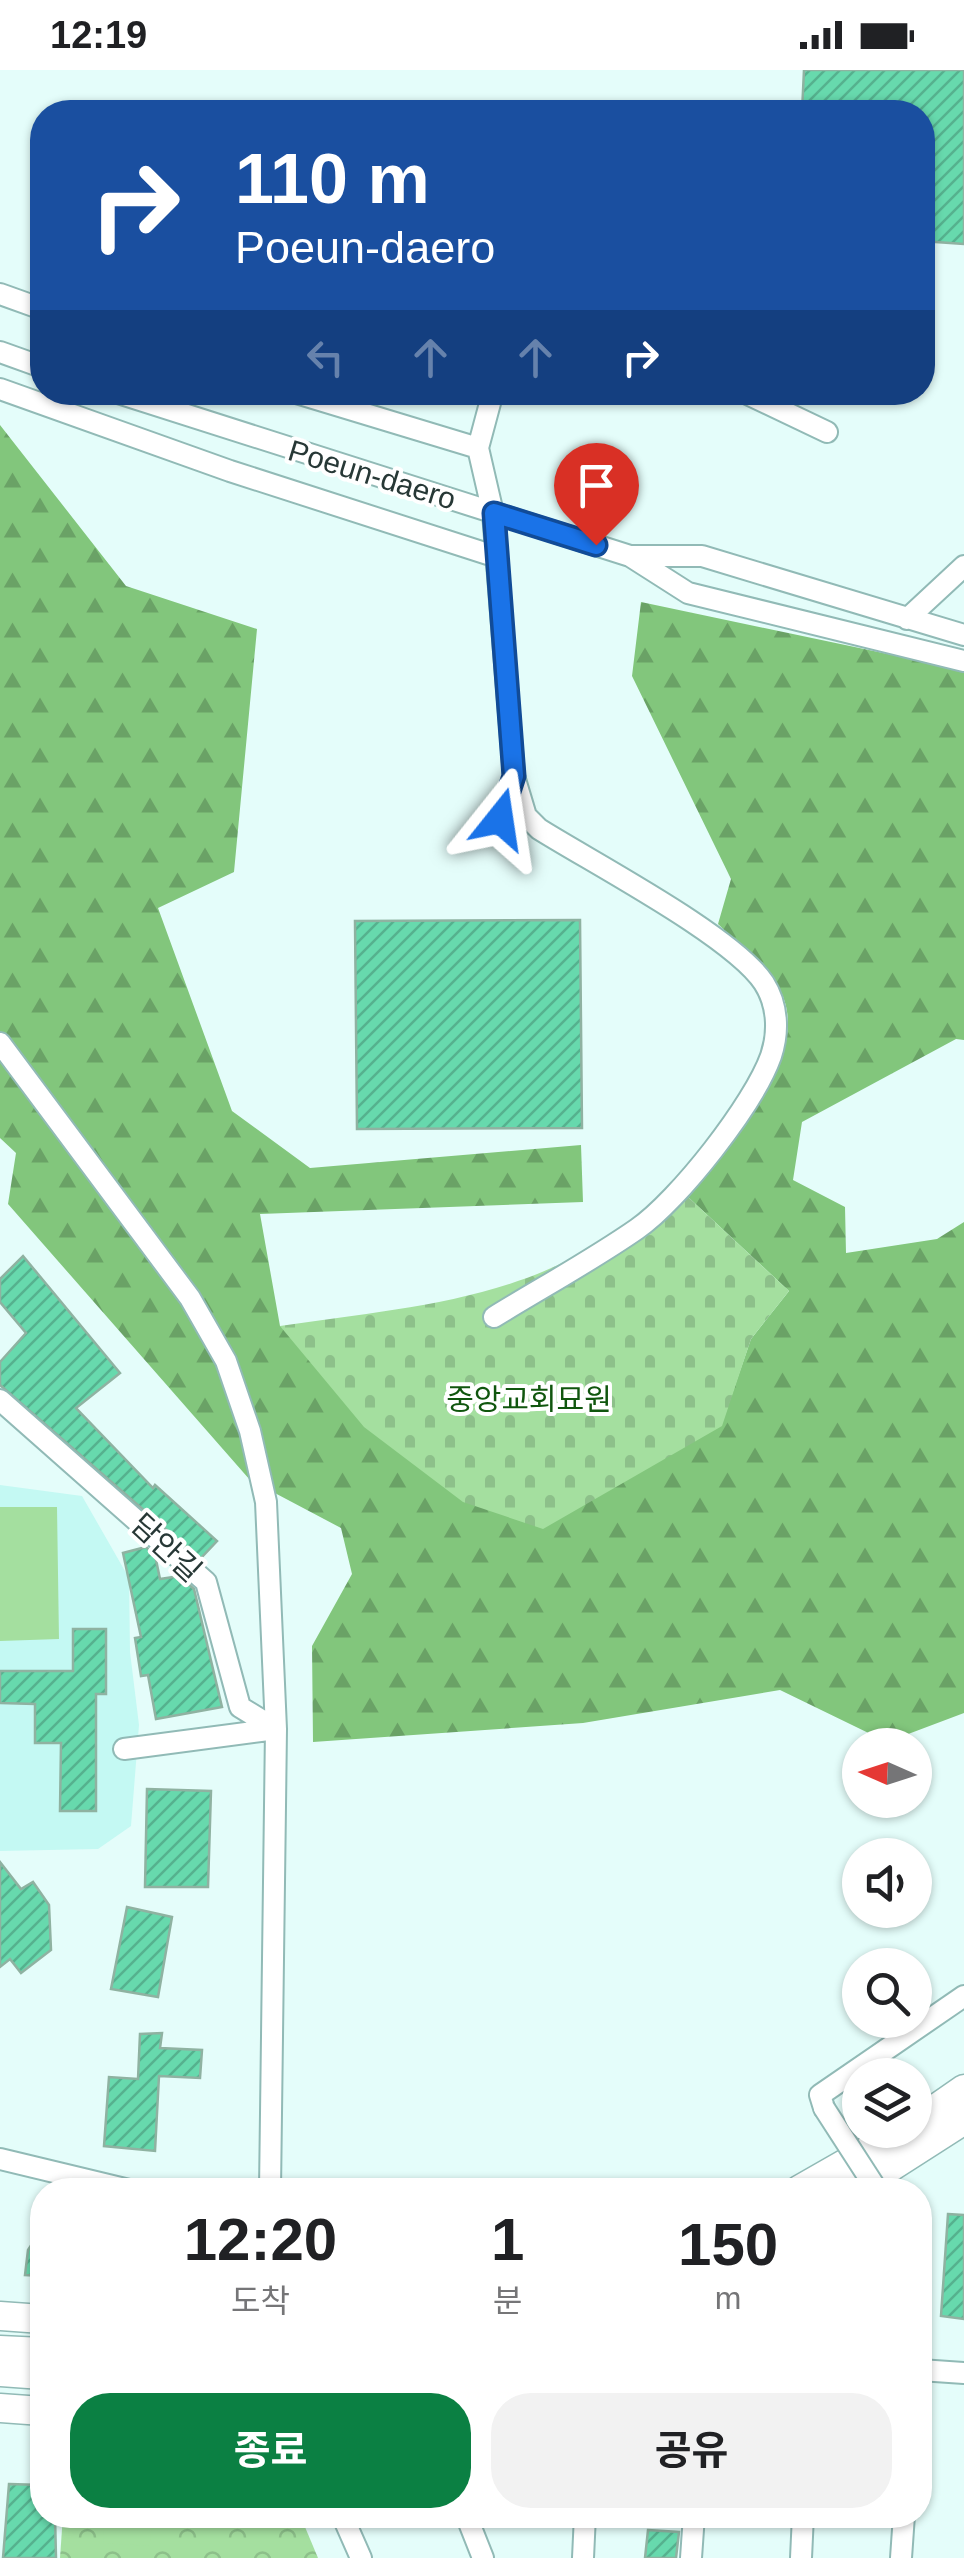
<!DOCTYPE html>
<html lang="ko">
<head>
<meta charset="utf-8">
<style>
	body { margin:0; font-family:Arial,"Noto Sans KR",sans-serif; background:#f2f2f2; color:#202124; height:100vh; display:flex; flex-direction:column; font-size:38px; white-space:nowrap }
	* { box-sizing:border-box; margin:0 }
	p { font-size:32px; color:#757577 }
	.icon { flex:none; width:55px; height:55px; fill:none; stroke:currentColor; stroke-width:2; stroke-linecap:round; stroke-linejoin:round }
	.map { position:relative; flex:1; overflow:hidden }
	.details { position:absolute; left:30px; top:2108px; width:902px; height:350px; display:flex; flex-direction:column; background:#fff; border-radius:40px; box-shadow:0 2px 8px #0004 }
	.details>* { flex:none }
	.guide { position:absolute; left:30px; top:30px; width:905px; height:305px; border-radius:40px; box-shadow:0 2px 8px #0004; background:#1a4fa0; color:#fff; overflow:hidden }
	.needle { width:65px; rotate:273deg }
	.fabs { position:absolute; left:842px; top:1658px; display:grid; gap:20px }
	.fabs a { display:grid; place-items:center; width:90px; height:90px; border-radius:50%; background:#fff; box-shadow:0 2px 8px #0004; font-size:50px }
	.pin { position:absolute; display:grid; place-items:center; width:85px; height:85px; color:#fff; margin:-102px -42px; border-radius:50% 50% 50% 0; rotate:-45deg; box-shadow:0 0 10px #0007 }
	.pin .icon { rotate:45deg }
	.me { position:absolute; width:110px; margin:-55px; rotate:15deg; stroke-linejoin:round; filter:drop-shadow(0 0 8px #0008) }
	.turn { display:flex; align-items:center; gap:35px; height:210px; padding:0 40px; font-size:45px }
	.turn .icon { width:130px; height:130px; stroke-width:2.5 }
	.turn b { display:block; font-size:70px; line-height:85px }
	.lanes { display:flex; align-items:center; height:95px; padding:0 40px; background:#0003; justify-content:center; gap:50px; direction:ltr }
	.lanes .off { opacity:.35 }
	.eta { display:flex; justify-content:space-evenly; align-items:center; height:170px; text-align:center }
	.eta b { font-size:60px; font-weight:700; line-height:70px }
	.primary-button { display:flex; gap:20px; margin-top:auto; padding:20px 40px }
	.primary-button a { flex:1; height:115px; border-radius:40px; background:#0b8043; color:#fff; font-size:40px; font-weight:700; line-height:115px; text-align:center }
	.primary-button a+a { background:#f2f2f2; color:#202124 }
	.status { display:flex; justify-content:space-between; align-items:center; height:70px; padding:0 50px; background:#fff; direction:ltr }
	.status svg { height:28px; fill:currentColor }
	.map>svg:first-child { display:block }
</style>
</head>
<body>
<div class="status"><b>12:19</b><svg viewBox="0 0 49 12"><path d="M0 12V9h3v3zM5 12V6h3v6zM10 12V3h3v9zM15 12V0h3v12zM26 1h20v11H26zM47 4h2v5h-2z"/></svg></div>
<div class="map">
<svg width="964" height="2488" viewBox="0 0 964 2488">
	<defs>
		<pattern id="forest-firs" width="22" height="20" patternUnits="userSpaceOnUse" patternTransform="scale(2.5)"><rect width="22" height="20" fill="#82c67c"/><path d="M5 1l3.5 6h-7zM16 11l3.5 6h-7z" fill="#6aa266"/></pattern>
		<pattern id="cemetery-stones" width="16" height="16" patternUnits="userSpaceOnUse" patternTransform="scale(2.5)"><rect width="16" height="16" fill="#a4df9f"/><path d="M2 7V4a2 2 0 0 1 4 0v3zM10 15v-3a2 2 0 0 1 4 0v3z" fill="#8dc08a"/></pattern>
		<pattern id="park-crowns" width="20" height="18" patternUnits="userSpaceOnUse" patternTransform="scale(2.5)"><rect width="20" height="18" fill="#a4df9f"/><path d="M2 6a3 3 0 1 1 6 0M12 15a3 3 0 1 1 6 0" fill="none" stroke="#8dc08a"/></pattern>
		<pattern id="building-hatch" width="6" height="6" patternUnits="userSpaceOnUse" patternTransform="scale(2.5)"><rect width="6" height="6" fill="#67d9ad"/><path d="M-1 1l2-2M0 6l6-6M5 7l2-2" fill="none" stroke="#55b18e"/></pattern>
	</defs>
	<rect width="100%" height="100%" fill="#e4fdfa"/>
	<path fill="#c4f9f3" d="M0 1415 82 1426 129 1508 130 1582 139 1655 131 1756 98 1779 0 1781Z"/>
	<path fill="url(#forest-firs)" d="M0 355 126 516 257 559 234 802 158 838 232 1041 310 1098 581 1075 583 1132 260 1144 280 1256 721 1356 751 1269 789 1221 687 1126C725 1074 820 982 777 915 763 893 737 873 718 854L731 809 632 606 641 532 964 600V970L956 969 802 1052 793 1110 845 1137 846 1183 937 1169 964 1152V1643L887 1672 780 1620 583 1653 313 1672 312 1576 352 1504 341 1458 250 1410 8 1134 16 1083 0 1068Z"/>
	<path fill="url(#cemetery-stones)" d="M687 1126 789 1221 751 1269 722 1356 543 1459 463 1432 364 1357 280 1256C372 1242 472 1235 558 1195 602 1174 640 1144 687 1126Z"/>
	<path fill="url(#park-crowns)" d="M63 2445H300L318 2488H60Z"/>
	<path fill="#a4df9f" d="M0 1437H57L59 1569 0 1571Z
		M105 2445 152 2451 150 2476 103 2473Z"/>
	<path fill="url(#building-hatch)" stroke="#8fb2a1" stroke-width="2.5" d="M804 0H964V174L922 171V42H802Z
		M580 850 582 1058 357 1059 355 851Z
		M23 1186 120 1303 76 1338 153 1418 155 1415 217 1471 200 1489 0 1315V1292L26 1263 0 1232V1209Z
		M146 1477 155 1485 160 1509 179 1506 194 1519 222 1637 156 1649 148 1605 141 1606 135 1568 141 1567 123 1483Z
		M73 1559H106V1624H96V1741H60L61 1673H35V1634L0 1633V1601H73Z
		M147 1719 211 1721 208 1817H145Z
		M0 1792 21 1819 33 1812 49 1835 51 1880 21 1903 10 1889 0 1897Z
		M127 1837 172 1847 158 1927 111 1919Z
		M162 1963 160 1978 202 1980 200 2008 159 2006 155 2081 104 2076 109 2007 138 2009 140 1964Z
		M948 2144 964 2145V2249L941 2246Z
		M42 2159V2206L25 2205 28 2180Z
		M9 2414 42 2415V2445H55L56 2488H3Z
		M648 2460 679 2462 676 2488H645Z"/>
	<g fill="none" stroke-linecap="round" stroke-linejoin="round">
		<g stroke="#91bab6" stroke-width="24">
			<path id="minor" d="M0 224 42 239
				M0 282 42 297
				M0 319 230 401 497 487
				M115 322 630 486 688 523 964 591
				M293 322 478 378
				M493 322 478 378 493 443 514 706 500 749
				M743 322 827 362
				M632 486H702L964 565
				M907 549 964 496
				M0 973 190 1228 226 1291 250 1361 266 1432 276 1659 270 2120
				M494 1247C541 1218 591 1191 637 1159 678 1131 754 1034 771 986 779 962 778 935 764 913 733 866 593 793 539 759L526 746 514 706
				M0 1330 206 1512 240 1637 276 1659
				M124 1679 276 1659
				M824 2038 820 2025 964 1926
				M0 2089 129 2120
				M920 2300 964 2303
				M342 2445 361 2488
				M466 2445 483 2488
				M583 2488 585 2445
				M691 2488 694 2445
				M801 2488 803 2445
				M901 2488 904 2445"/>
		</g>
		<g stroke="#91bab6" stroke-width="31">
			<path id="highway" d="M915 2053 964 2019
				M799 2120 904 2060
				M855 2120 964 2050
				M0 2246 42 2249
				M0 2280 42 2282
				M0 2302 42 2305
				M0 2338 42 2341"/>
		</g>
		<use href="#minor" stroke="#fff" stroke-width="20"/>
		<use href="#highway" stroke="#fff" stroke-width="28"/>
		<g stroke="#91bab6" stroke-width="24" stroke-linecap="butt">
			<path id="minor-bridge" d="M824 2038 877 2120"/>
		</g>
		<use href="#minor-bridge" stroke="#fff" stroke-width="20"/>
	</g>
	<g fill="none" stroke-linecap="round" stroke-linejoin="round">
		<g stroke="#114b97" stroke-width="25">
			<path id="route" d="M500 749 514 706 494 443 596 475"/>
		</g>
		<use href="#route" stroke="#1a73e8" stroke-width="18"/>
	</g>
	<g text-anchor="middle" stroke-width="8" stroke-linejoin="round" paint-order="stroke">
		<g font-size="30" fill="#273836" stroke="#fff">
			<text transform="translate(372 405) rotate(17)" y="10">Poeun-daero</text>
			<text transform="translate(166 1478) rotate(43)" y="10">담안길</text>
		</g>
		<g font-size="30" fill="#10560e" stroke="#fff">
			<text x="529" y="1340">중앙교회묘원</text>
		</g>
	</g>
</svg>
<div class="fabs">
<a><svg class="needle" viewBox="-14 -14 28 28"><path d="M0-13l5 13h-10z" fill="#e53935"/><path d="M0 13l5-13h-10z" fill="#757577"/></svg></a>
<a><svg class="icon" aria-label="sound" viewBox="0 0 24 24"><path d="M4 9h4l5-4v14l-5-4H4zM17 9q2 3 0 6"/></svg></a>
<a><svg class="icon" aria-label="search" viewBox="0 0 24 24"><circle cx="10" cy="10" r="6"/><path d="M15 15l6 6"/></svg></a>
<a><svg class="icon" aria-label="layers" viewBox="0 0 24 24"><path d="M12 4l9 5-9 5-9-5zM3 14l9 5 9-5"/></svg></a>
</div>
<div class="pin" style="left:596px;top:475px;background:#d93025"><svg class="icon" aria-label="arrive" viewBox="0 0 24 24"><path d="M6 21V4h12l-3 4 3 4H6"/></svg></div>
<svg class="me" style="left:500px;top:749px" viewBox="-20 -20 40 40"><path d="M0-17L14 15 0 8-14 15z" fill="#1a73e8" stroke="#fff" stroke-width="4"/></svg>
<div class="guide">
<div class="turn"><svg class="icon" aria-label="right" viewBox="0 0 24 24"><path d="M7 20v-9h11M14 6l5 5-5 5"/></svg><div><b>110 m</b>Poeun-daero</div></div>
<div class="lanes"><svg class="icon off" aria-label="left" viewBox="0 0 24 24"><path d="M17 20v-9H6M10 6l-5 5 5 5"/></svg><svg class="icon off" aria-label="ahead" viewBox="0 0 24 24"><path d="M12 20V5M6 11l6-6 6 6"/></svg><svg class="icon off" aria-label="ahead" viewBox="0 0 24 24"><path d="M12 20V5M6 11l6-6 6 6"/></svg><svg class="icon" aria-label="right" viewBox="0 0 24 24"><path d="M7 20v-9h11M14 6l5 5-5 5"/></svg></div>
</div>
<section class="details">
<div class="eta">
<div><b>12:20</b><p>도착</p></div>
<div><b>1</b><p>분</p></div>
<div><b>150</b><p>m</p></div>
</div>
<div class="primary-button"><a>종료</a><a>공유</a></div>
</section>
</div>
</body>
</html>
